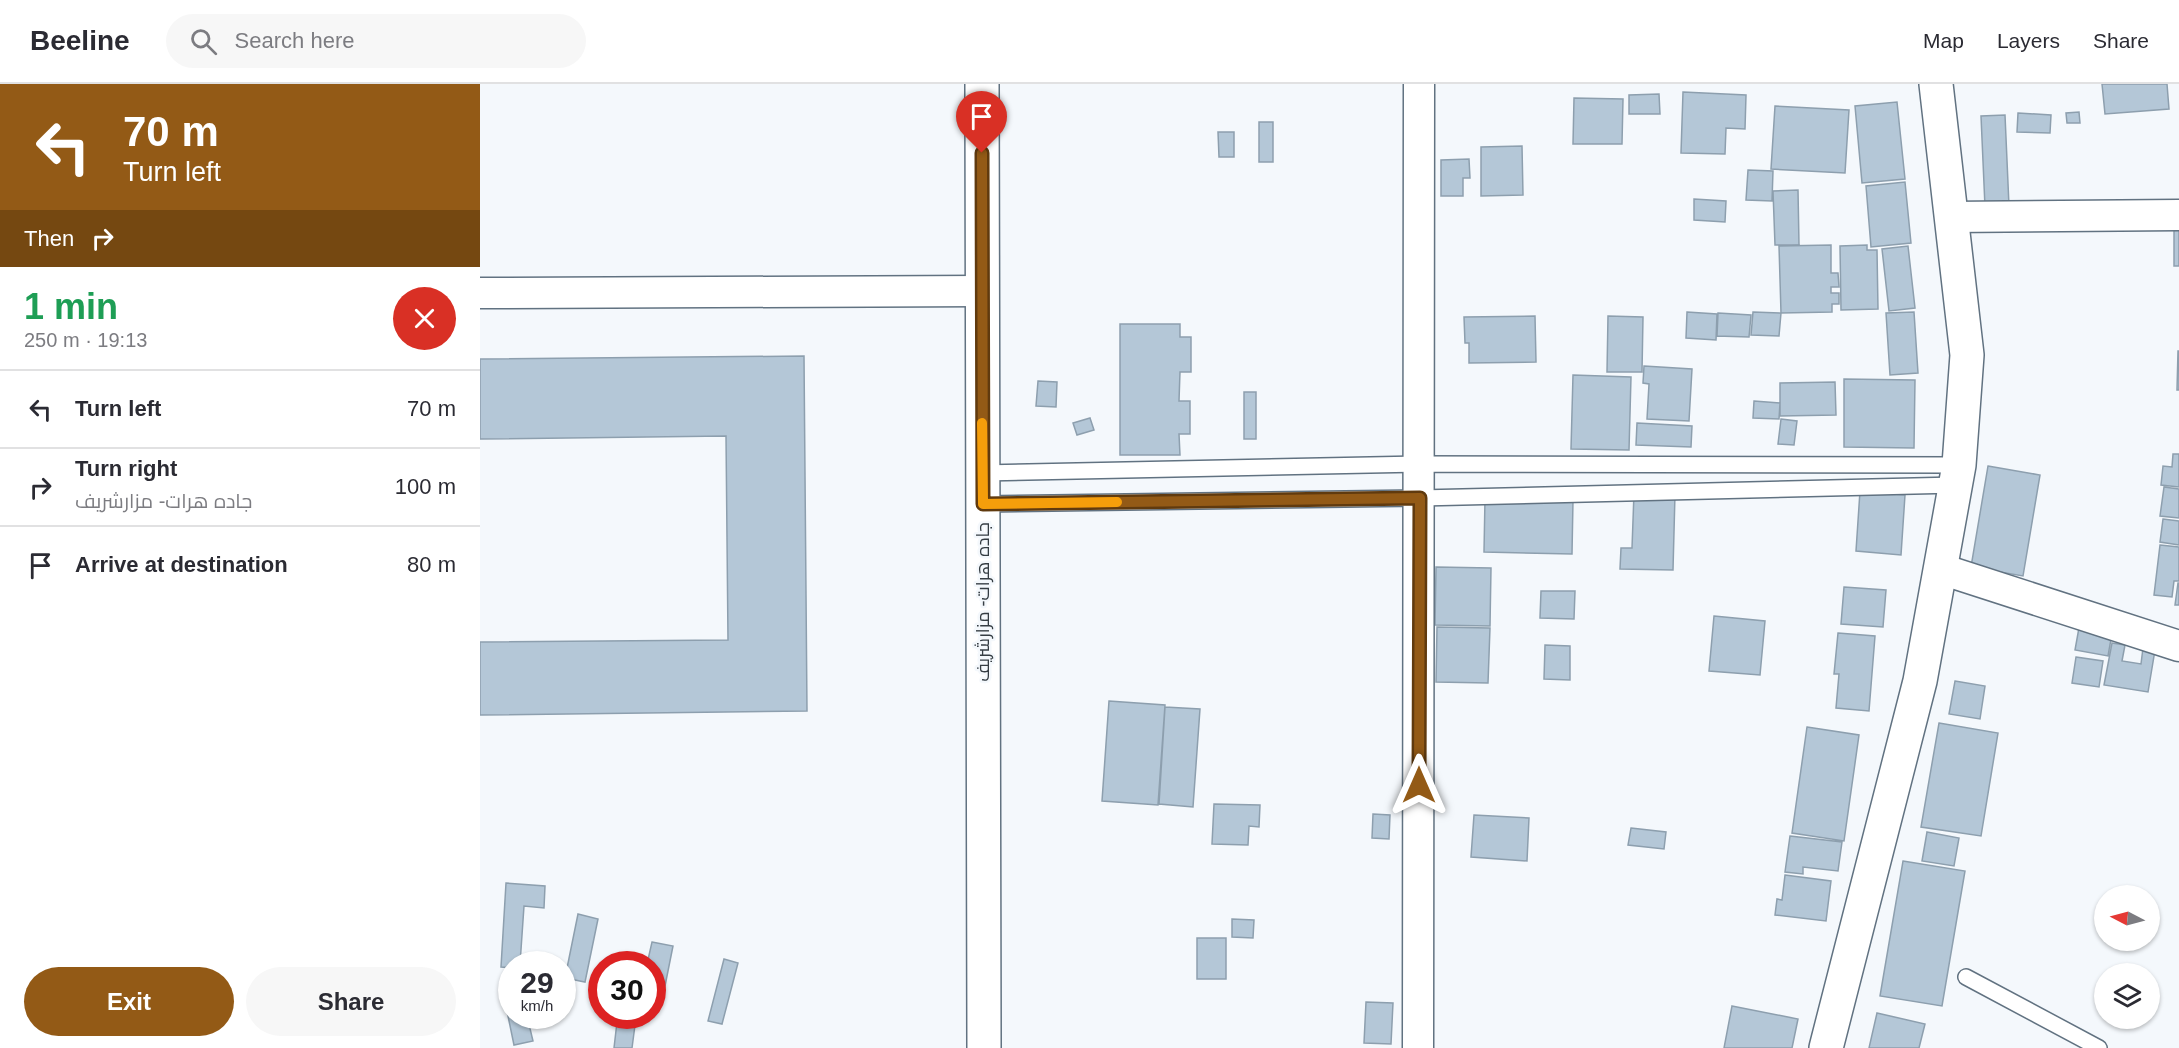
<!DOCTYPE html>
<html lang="en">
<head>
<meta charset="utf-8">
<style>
	body { margin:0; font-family:Arial,Cairo,sans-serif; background:#f7f7f7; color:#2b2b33; height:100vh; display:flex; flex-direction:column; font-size:22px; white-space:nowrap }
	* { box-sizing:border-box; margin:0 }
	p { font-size:20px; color:#7c7c81 }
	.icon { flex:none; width:33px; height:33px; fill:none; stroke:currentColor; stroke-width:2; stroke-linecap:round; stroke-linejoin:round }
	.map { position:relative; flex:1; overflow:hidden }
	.sheet { display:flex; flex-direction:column; background:#fff; width:480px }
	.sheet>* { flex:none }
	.hud { background:#935a16; color:#fff; overflow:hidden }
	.needle { width:39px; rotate:276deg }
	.fabs { position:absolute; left:1614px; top:801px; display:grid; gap:12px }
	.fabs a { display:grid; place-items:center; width:66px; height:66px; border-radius:50%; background:#fff; box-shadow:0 2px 4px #0004; font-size:30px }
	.speed { position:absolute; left:18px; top:867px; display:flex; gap:12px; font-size:30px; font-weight:700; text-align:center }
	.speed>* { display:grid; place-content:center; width:78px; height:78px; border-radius:50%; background:#fff; box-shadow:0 2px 4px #0004; line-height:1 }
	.speed small { font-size:15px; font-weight:400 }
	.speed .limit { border:9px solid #d22; background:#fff; color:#111 }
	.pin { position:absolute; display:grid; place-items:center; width:51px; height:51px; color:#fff; margin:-62px -26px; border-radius:50% 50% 50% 0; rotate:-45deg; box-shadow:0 0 6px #0007 }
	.pin .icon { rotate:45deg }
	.me { position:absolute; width:66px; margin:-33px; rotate:0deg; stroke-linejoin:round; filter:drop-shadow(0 0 4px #0008) }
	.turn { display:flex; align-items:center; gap:21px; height:126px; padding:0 24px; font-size:27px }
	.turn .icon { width:78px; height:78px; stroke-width:2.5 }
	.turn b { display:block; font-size:42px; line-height:51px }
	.then { display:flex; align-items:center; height:57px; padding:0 24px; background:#0003; gap:12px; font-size:22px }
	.round { display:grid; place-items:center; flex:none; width:63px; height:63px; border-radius:32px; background:#f7f7f7 }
	.summary { display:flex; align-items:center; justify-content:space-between; height:102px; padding:0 24px }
	h1 { font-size:36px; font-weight:800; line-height:45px; color:#1e9e55 }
	.cta { display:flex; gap:12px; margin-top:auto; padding:12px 24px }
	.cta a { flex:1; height:69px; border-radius:36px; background:#935a16; color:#fff; font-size:24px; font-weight:800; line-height:69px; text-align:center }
	.cta a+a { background:#f7f7f7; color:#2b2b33 }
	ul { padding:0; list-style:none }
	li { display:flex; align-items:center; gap:18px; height:78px; padding:0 24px; border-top:2px solid #e1e1e2 }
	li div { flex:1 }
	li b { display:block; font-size:22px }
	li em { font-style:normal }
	header { display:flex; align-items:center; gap:36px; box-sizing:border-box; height:84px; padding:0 30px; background:#fff; border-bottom:2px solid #e1e1e2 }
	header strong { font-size:28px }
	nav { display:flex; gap:33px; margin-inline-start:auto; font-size:21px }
	.search { width:420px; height:54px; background:#f7f7f7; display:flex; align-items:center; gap:15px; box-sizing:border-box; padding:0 21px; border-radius:33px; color:#7c7c81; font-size:22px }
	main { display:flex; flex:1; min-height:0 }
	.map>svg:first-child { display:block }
</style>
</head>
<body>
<header>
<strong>Beeline</strong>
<div class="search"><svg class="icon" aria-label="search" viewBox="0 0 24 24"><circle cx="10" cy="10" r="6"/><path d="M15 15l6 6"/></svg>Search here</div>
<nav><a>Map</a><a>Layers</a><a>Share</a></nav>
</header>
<main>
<section class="sheet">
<div class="hud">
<div class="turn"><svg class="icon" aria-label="left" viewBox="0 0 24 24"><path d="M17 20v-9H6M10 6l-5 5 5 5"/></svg><div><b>70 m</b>Turn left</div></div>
<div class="then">Then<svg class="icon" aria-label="right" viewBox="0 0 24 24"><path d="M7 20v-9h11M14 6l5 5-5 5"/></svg></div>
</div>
<div class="summary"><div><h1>1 min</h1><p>250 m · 19:13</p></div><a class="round" style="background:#d93025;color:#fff"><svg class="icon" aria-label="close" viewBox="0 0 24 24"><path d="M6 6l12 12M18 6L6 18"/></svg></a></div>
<ul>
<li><svg class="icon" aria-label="left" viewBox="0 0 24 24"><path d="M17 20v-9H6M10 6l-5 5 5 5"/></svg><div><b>Turn left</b></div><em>70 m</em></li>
<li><svg class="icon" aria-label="right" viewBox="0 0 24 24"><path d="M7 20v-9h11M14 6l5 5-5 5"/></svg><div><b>Turn right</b><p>جاده هرات- مزارشریف</p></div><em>100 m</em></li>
<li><svg class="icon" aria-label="arrive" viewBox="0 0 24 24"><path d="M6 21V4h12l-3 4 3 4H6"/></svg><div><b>Arrive at destination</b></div><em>80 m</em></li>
</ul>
<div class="cta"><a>Exit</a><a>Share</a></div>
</section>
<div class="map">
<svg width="1699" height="964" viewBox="0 0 1699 964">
	<rect width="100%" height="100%" fill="#f4f8fc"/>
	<path fill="#b4c7d7" stroke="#8d9fae" stroke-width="1.5" d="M1622 0H1687L1689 25 1625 30Z
		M1203 8 1266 11 1265 45 1246 44 1245 70 1201 69Z
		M1179 10 1180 30H1149V11Z
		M1094 14 1143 15 1142 60H1093Z
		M1417 18 1425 95 1382 99 1375 22Z
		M1295 22 1369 26 1365 89 1291 85Z
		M1599 28 1600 39H1587L1586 29Z
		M1538 29 1571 31 1570 49 1537 48Z
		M1525 31 1529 122 1505 123 1501 32Z
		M779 38H793V78H779Z
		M738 48H754V73H739Z
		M1042 62 1043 111 1001 112V63Z
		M989 75 990 94H983V112H961V76Z
		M1268 86 1293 87 1292 117 1266 116Z
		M1425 98 1431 159 1391 163 1386 102Z
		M1318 106 1319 161H1295L1293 107Z
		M1214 115 1246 117 1245 138 1214 136Z
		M1694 141H1699V182H1694Z
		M1351 161V189H1358L1359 203H1351V209H1359V220H1352V228L1301 229 1299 162Z
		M1387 161V166H1397L1398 225 1361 226 1360 162Z
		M1428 162 1435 224 1409 227 1402 165Z
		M1207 228 1237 230 1236 256 1206 254Z
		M1273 228 1301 229 1299 252 1271 251Z
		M1434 228 1438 289 1410 291 1406 229Z
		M1238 229 1271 231 1269 253 1237 252Z
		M1055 232 1056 278 989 279V259H985L984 233Z
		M1128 232 1163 233 1162 288H1127Z
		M640 240H700V253H711V288H700L699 317H710V350H699L700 371H640Z
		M1698 267H1699V306H1697Z
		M324 272 327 627 0 631V558L248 556 246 352 0 355V275Z
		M1164 282 1212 285 1209 337 1167 335 1169 300 1163 299Z
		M1093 291 1151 293 1149 366 1091 365Z
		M1364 295 1435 296 1434 364 1364 363Z
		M558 297 577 298 576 323 556 322Z
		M1355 298 1356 331 1300 332V299Z
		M764 308H776V355H764Z
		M1274 317 1300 319 1299 335 1273 334Z
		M610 334 614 346 597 351 593 339Z
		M1301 335 1317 337 1314 361 1298 360Z
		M1157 339 1212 342 1211 363 1156 361Z
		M1693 370H1699V403L1681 401 1683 382 1692 383Z
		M1508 382 1560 391 1543 492 1491 483Z
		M1684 403 1699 405V434L1680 432Z
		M1380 407 1425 411 1421 471 1376 467Z
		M1154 409 1195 410 1193 486 1140 485 1141 464H1152Z
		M1005 414 1093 416 1092 470 1004 468Z
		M1683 435 1699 437V461L1680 458Z
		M1680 461 1699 463V497H1694L1692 513 1674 511Z
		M956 483 1011 484 1010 542 955 541Z
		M1698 499H1699V521H1695Z
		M1364 503 1406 506 1403 543 1361 540Z
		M1061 507H1095L1094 535 1060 534Z
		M1234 532 1285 537 1280 591 1229 587Z
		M1600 538 1633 544 1628 572 1595 566Z
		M957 543 1010 544 1008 599 956 598Z
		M1358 549 1395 552 1389 627 1356 624 1359 590H1354Z
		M1632 559 1645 561 1642 577 1661 580 1663 564 1675 566 1668 608 1624 601Z
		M1065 561 1090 562V596L1064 595Z
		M1596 573 1623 577 1619 603 1592 599Z
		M1475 597 1505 602 1500 635 1469 630Z
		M629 617 685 621 678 721 622 717Z
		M685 623 720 625 713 723 679 720Z
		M1459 639 1518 649 1501 752 1441 743Z
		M1327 643 1379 651 1364 757 1312 749Z
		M734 720 780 721 779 743 769 742 768 761 732 760Z
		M893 730 910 731 909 755 892 754Z
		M994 731 1049 734 1047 777 991 773Z
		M1151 744 1186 748 1184 765 1148 761Z
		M1447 748 1479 754 1474 782 1442 777Z
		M1310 752 1362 758 1358 787 1323 783V790L1305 788Z
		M1423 777 1485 787 1462 922 1400 912Z
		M1305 791 1351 797 1346 837 1295 831 1297 815 1302 816Z
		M26 799 65 802 64 824 44 822 40 880H32V884L21 883Z
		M98 830 118 835 105 898 85 894Z
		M752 835 774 836 773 854 752 853Z
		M717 854H746V895H717Z
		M172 858 193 862 181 922 172 920V880H167Z
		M244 875 258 879 242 940 228 937Z
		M32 906V932H47L53 957 34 961 23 908Z
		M886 918 913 919 911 960 884 959Z
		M1252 922 1318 935 1312 964H1244Z
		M1397 929 1445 940 1439 964H1389Z
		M137 938 155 941 152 964H134Z"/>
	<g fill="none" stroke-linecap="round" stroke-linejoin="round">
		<g stroke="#617281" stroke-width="18">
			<path id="lane" d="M502 389 940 380 1479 381
				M503 420 940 414 1476 401
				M1486 893 1619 964"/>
		</g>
		<g stroke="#617281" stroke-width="33">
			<path id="street" d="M1471 133 1699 131
				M0 209 502 207
				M1461 485 1699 562
				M938 964 939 0"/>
		</g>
		<g stroke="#617281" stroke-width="36">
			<path id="secondary" d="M1346 964 1440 597 1479 381 1487 271 1456 0"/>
		</g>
		<g stroke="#617281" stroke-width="36">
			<path id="highway" d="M502 0 504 964"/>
		</g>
		<use href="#lane" stroke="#fff" stroke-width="15"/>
		<use href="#street" stroke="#fff" stroke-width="30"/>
		<use href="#secondary" stroke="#fff" stroke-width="33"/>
		<use href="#highway" stroke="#fff" stroke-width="33"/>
	</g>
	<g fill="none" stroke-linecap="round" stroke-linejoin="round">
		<g stroke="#603a0e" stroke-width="15">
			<path id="route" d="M502 69 503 420 940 414 939 701"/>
		</g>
		<use href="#route" stroke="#935a16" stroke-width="10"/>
		<path stroke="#f59e0b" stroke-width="10" d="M502 339 503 420 637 418"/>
	</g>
	<g text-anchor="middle" stroke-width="5" stroke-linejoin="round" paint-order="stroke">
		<g font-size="18" fill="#353d43" stroke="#f4f8fc">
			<text transform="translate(503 518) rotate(-90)" y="6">جاده هرات- مزارشریف</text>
		</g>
	</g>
</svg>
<div class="fabs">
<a><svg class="needle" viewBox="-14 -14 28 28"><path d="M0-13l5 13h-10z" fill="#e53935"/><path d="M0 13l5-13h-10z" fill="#7c7c81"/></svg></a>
<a><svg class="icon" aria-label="layers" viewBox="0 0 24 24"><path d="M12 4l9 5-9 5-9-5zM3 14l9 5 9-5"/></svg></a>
</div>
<div class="speed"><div>29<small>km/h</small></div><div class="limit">30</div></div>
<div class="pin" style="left:502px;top:69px;background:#d93025"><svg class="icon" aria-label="arrive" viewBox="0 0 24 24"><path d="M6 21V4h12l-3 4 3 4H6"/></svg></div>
<svg class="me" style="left:939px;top:701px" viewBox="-20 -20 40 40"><path d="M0-17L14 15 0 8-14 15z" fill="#935a16" stroke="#fff" stroke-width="4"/></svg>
</div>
</main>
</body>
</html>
